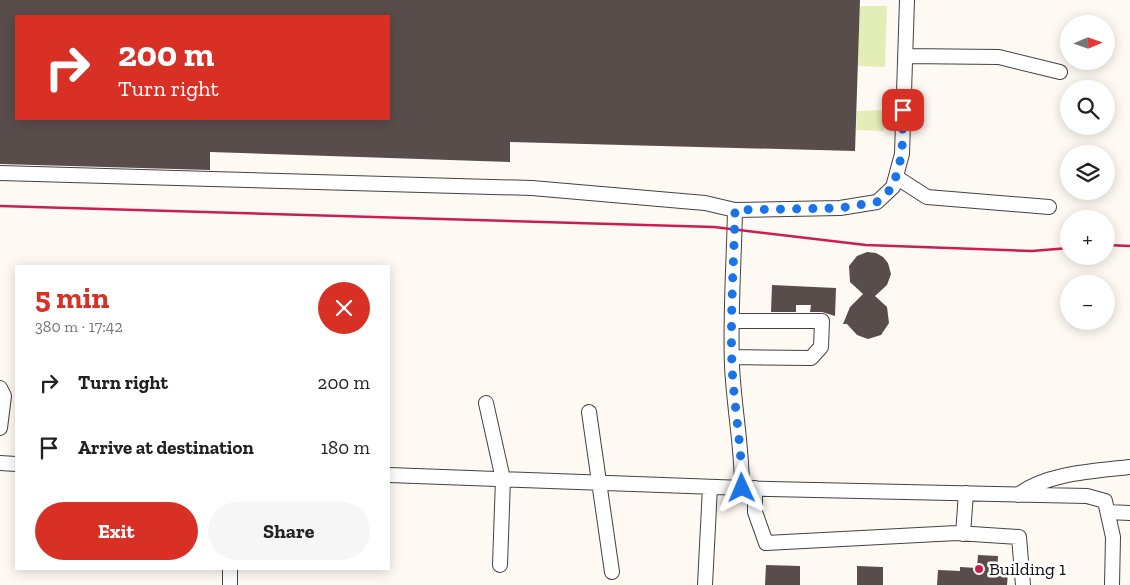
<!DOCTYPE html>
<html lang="en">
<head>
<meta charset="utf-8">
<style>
	body { margin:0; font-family:"Zilla Slab",serif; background:#f6f6f6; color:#222; height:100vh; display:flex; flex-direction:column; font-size:19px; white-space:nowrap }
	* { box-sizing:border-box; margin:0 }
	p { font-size:16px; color:#767676 }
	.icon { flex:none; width:28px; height:28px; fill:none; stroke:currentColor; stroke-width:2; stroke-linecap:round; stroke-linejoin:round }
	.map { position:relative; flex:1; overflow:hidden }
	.panel { position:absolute; left:15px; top:265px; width:375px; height:305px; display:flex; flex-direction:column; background:#fff; border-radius:0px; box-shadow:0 2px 12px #0003 }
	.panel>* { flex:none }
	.top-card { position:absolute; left:15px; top:15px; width:375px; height:105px; border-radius:0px; box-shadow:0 2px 12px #0003; background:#d93025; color:#fff; overflow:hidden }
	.needle { width:32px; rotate:88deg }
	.controls { position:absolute; left:1060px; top:15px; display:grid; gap:10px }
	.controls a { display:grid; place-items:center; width:55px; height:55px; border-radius:50%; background:#fff; box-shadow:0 2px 12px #0003; font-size:25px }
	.pin { position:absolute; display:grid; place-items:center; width:42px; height:42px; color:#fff; margin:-21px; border-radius:10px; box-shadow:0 2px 8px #0006 }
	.me { position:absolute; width:55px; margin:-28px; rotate:359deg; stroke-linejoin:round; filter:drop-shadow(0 0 4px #0008) }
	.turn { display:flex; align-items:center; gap:18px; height:105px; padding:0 20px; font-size:22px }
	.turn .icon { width:65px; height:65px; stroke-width:2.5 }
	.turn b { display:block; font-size:35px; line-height:42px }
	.round { display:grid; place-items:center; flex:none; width:52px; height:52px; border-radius:26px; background:#f6f6f6 }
	.head { display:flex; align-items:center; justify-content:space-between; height:85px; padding:0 20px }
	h1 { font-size:30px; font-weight:700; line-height:38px; color:#d93025 }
	.primary-button { display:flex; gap:10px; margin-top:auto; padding:10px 20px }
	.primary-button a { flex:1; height:58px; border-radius:30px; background:#d93025; color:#fff; font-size:20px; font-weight:700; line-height:58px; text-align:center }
	.primary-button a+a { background:#f6f6f6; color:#222 }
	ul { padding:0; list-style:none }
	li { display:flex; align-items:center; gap:15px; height:65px; padding:0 20px }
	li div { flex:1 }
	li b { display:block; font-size:19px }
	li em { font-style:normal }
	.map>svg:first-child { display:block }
</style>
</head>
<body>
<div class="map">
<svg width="1130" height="585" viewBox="0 0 1130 585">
	<rect width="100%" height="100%" fill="#fff9f3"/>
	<path fill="#e2edb8" d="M860 6H887L885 67 858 66Z
		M883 110 884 131 856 130 857 111Z"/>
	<path fill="#594d4b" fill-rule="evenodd" d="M0 0H860L855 151 510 142V162L210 152V170L0 164ZM16 16H389V119H16Z
		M867 252 876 253 883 257 888 263 891 274 887 285 875 296 887 307 889 323 881 335 868 339 857 335 847 324H843L850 307 863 294 850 282 849 266 857 256Z
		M772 285 836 288 835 316 822 312H810L811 305H796V312H771Z
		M978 555 998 556 997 573H1008L1007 585H937L938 570 960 571V567L977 568Z
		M766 565 800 566V585H765Z
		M857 566 883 567V585H857Z"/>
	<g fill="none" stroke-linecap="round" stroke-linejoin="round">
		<g stroke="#434343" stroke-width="16">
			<path id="minor" d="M905 56 999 57 1060 72
				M0 173 532 188 705 203 735 210C734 262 730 315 732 366 734 407 742 447 742 488
				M896 177 927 197 1049 207
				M735 210 840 208 877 202 893 187 902 154 907 0
				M732 357 811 358 821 347 822 321H733
				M0 388 4 396 0 428
				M486 403 503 479 500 565
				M589 412 612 572
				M0 463 16 464
				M389 475 770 489 1087 496 1105 501 1113 537 1112 585
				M755 488V512L766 543 957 533 1019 537 1023 585
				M1018 495C1046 473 1095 471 1130 467
				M1108 512 1130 513
				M963 534 966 493
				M230 585V569
				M705 585 710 487"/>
		</g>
		<use href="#minor" stroke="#fff" stroke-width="14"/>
		<path stroke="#cb1d54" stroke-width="2.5" d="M0 206 714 227 866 245 1032 251 1069 248
			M1106 245 1130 246"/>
	</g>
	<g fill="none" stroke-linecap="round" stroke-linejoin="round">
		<path stroke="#1a73e8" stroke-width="9" stroke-dasharray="0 16.2" d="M742 488C742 447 734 407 732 366 730 315 734 262 735 210L840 208 877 202 893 187 902 154 903 110"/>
	</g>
	<circle fill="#cb1d54" stroke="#fff" stroke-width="2" cx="979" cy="569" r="5"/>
	<g text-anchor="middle" stroke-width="5" stroke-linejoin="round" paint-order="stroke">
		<g font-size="18" fill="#101010" stroke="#fff" text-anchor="start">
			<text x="989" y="575">Building 1</text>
		</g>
	</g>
</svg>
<div class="controls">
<a><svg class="needle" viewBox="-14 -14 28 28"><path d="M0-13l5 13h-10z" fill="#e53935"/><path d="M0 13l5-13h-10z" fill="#767676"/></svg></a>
<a><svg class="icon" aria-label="search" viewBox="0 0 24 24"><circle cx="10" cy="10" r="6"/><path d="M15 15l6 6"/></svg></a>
<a><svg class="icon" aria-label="layers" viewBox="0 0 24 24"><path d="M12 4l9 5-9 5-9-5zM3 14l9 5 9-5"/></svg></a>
<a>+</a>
<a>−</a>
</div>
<div class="pin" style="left:903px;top:110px;background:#d93025"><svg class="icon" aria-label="arrive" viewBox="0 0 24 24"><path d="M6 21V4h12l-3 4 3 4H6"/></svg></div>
<svg class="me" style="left:742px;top:488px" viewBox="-20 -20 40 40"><path d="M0-17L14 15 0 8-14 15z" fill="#1a73e8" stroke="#fff" stroke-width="4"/></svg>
<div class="top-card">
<div class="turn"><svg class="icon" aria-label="right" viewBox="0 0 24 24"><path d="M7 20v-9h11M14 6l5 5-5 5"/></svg><div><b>200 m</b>Turn right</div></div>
</div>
<section class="panel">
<div class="head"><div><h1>5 min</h1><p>380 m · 17:42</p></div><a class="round" style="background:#d93025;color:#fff"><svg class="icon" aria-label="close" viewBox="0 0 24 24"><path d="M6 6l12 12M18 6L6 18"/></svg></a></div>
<ul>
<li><svg class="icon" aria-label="right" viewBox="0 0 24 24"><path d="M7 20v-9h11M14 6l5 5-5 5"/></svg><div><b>Turn right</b></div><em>200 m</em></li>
<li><svg class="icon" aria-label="arrive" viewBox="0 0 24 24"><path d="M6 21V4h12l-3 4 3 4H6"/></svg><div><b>Arrive at destination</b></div><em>180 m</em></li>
</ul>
<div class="primary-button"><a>Exit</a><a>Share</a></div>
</section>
</div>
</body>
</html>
